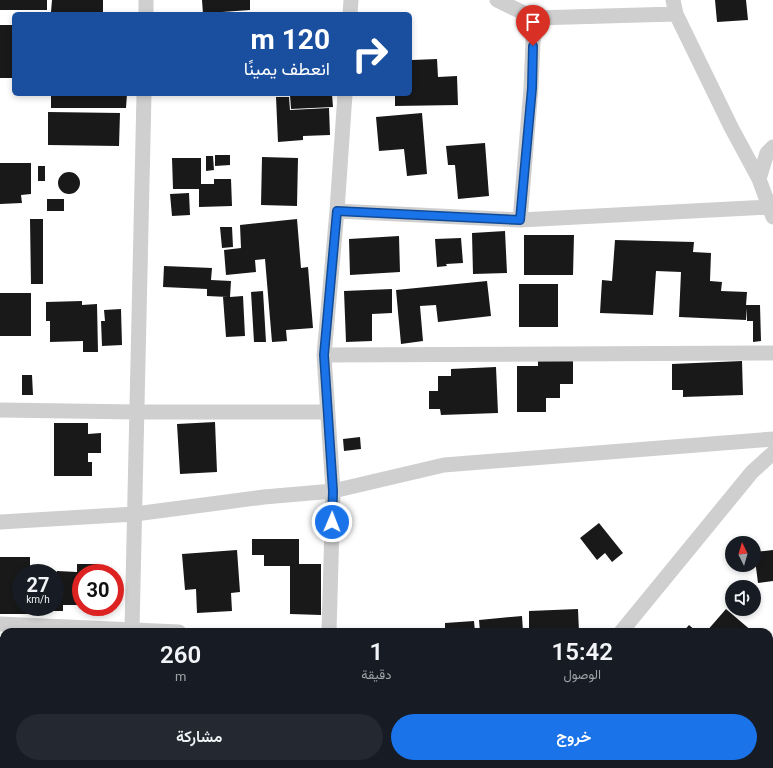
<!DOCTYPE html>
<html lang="ar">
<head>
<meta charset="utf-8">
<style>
	body { margin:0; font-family:Roboto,Vazirmatn,sans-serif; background:#242831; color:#f1f3f6; direction:rtl; height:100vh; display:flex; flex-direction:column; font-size:15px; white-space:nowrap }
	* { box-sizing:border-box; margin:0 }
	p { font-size:13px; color:#9ea1a6 }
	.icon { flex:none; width:22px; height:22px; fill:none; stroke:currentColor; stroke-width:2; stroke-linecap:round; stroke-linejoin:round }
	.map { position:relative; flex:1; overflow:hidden; direction:ltr }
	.drawer { position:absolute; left:0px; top:628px; width:773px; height:140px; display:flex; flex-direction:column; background:#171b24; border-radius:12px 12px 0 0; box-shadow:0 2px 6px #0003; direction:rtl }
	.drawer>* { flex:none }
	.top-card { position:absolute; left:12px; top:12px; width:400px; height:84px; border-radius:6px; box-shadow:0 2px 6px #0003; direction:rtl; background:#1a4fa0; color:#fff; overflow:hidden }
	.needle { width:26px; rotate:355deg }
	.tools { position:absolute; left:725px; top:536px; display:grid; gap:8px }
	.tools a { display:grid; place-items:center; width:36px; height:36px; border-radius:50%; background:#171b24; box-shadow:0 2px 6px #0003; font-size:20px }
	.speed { position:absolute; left:12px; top:564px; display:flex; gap:8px; font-size:20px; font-weight:700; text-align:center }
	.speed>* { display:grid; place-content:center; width:52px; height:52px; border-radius:50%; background:#171b24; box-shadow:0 2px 6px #0003; line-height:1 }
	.speed small { font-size:10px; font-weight:400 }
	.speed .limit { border:6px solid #d22; background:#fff; color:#111 }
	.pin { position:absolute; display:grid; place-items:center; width:34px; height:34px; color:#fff; margin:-41px -17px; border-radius:50% 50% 50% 0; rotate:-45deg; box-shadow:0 0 4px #0007 }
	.pin .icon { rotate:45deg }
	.me { position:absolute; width:44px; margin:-22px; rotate:1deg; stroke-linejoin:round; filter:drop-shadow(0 0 3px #0008) }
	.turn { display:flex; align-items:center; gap:14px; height:84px; padding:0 16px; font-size:18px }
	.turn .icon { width:52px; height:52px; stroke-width:2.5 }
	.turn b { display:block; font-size:28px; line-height:34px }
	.eta { display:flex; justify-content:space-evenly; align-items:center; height:68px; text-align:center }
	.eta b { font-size:24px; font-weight:600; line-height:28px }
	.action { display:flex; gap:8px; margin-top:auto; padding:8px 16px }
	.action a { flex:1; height:46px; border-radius:24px; background:#1a73e8; color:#fff; font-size:16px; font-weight:600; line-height:46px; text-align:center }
	.action a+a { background:#242831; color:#f1f3f6 }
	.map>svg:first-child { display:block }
</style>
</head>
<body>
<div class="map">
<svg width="773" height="768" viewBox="0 0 773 768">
	<rect width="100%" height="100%" fill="#fff"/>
	<path fill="#191919" d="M0 0H47V10H0Z
		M52 0H103V13L51 12Z
		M202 0H250V10L222 12V14H203Z
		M715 0H746L748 20 717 22Z
		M0 25H14V78H0Z
		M410 55H411L412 60 437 59 438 77 457 76 458 105 395 106V94H410Z
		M51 94H127L126 108H51Z
		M315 94H332L333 107 291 109 290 95Z
		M276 97H289L290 110 329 108 330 135 303 136V140L278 142Z
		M48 112 120 113 119 146 48 145Z
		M422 113 427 174 407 176 404 149 379 151 376 117Z
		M485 143 489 196 458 199 455 165H448L446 146Z
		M215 155H230V165L215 166Z
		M206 156H213L214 170 206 171Z
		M262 157 298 158 297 206 261 205Z
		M172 158H201V184H214V179H231L232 206 199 207V189H173Z
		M0 163H31V194L21 195 22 203 0 204Z
		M38 166H45V181H38Z
		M58 183a11 11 0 1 1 22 0a11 11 0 1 1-22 0Z
		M189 193 190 215 172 216 170 194Z
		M47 199H64V211H47Z
		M30 219H43V284H31Z
		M297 219 301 268 308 267 313 328 286 330 287 341 272 342 265 259 255 260 256 272 226 275 224 250 241 248 240 225Z
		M220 227H232L233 247 222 248Z
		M505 231 507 273 473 274 472 233Z
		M524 235H574L573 275H524Z
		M399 236 400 272 350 275 349 239Z
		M461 238 463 263 446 264 447 266 437 267 435 239Z
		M615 240 694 242 693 252 711 253 710 281 722 282 721 291 747 292 746 305H760L761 341 753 342V321H747V308L746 320 679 317 681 272 656 271 653 315 600 313 602 280 612 281Z
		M164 266 212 268 211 280 231 281 230 297 243 296 245 336 226 337 223 297H228L207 296V289L163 287Z
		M487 281 491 316 438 322 436 305 420 306 423 341 401 344 396 290Z
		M519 284H558V327H519Z
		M392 289V313L372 314V341L346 342 344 291Z
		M263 291 266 342H254L251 292Z
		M0 293H31V336H0Z
		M82 301V305L97 304 98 352H83V341L50 342V321H46V302Z
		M121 309 122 345 102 346 101 321H105L104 310Z
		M538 355H573V384H560V398H546V412H517V366H538Z
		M742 361 743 395 683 397V390H672V364Z
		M496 367 498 413 441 415 440 409H429V391H438V376H451V369Z
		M22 375H32L33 395H22Z
		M215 422 217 472 180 474 177 424Z
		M54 423H88V434L101 433V453H88V462H92V476H54Z
		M360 437 361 449 344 451 343 439Z
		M599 523 623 553 612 562 605 553 597 560 580 538Z
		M252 539H299V564H321V615L290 614V566H264V555H252Z
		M237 550 240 592 231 593 232 611 197 613 196 589 185 590 182 554Z
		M773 550V581L758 583 754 552Z
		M0 557H30V573H21V607H30L29 614H0Z
		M77 564H98V573H81V605H63V611H45V607H55V580H57V571L77 572Z
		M578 609 579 632H529V611Z
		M726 609 753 632H706Z
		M522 616 523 632H480L479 620Z
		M474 621 475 632H445V623Z
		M689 625 697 632H683Z
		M0 637H3L4 670H0Z
		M769 699H773V739H769Z
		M211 764H240V768H215Z
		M247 764H266V768H247Z
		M693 764H700V768H670V766Z"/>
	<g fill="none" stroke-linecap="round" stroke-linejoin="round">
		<path stroke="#cfcfcf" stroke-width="15" d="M497 0 534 18 676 14
			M673 0 676 14 731 127 759 179 773 217
			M146 14V0
			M350 14 351 0
			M759 179 767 153 773 147
			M337 211 520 220 769 207
			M520 220 531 88 534 18
			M324 355 773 353
			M0 410 137 412H328
			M0 522 135 514 264 497 333 491 444 465 773 439
			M0 624 179 632
			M132 629 144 94
			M329 632 333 491 324 355 337 211 345 94
			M621 632 752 472 773 453
			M769 685 773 684
			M325 768V764
			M507 768 510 764"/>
	</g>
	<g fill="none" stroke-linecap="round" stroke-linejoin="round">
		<g stroke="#114b97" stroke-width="10">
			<path id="route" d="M332 522 333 491 324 355 337 211 520 220 532 88 533 46"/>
		</g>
		<use href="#route" stroke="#1a73e8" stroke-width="7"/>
	</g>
</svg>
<div class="tools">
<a><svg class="needle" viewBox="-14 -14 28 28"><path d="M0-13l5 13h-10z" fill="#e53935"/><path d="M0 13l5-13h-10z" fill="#9ea1a6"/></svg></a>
<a><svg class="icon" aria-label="sound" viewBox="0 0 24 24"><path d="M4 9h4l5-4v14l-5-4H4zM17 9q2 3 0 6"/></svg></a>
</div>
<div class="speed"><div>27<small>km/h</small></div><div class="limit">30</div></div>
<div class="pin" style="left:533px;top:46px;background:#d93025"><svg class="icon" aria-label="arrive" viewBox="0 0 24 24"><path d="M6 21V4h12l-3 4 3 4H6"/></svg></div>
<svg class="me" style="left:332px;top:522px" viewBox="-20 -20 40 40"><circle r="17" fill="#1a73e8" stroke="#fff" stroke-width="3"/><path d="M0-11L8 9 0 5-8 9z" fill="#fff"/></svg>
<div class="top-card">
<div class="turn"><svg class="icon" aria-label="right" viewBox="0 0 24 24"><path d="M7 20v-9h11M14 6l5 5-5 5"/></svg><div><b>120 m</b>انعطف يمينًا</div></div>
</div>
<section class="drawer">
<div class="eta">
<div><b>15:42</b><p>الوصول</p></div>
<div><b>1</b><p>دقيقة</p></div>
<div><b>260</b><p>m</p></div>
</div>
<div class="action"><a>خروج</a><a>مشاركة</a></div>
</section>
</div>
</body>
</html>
